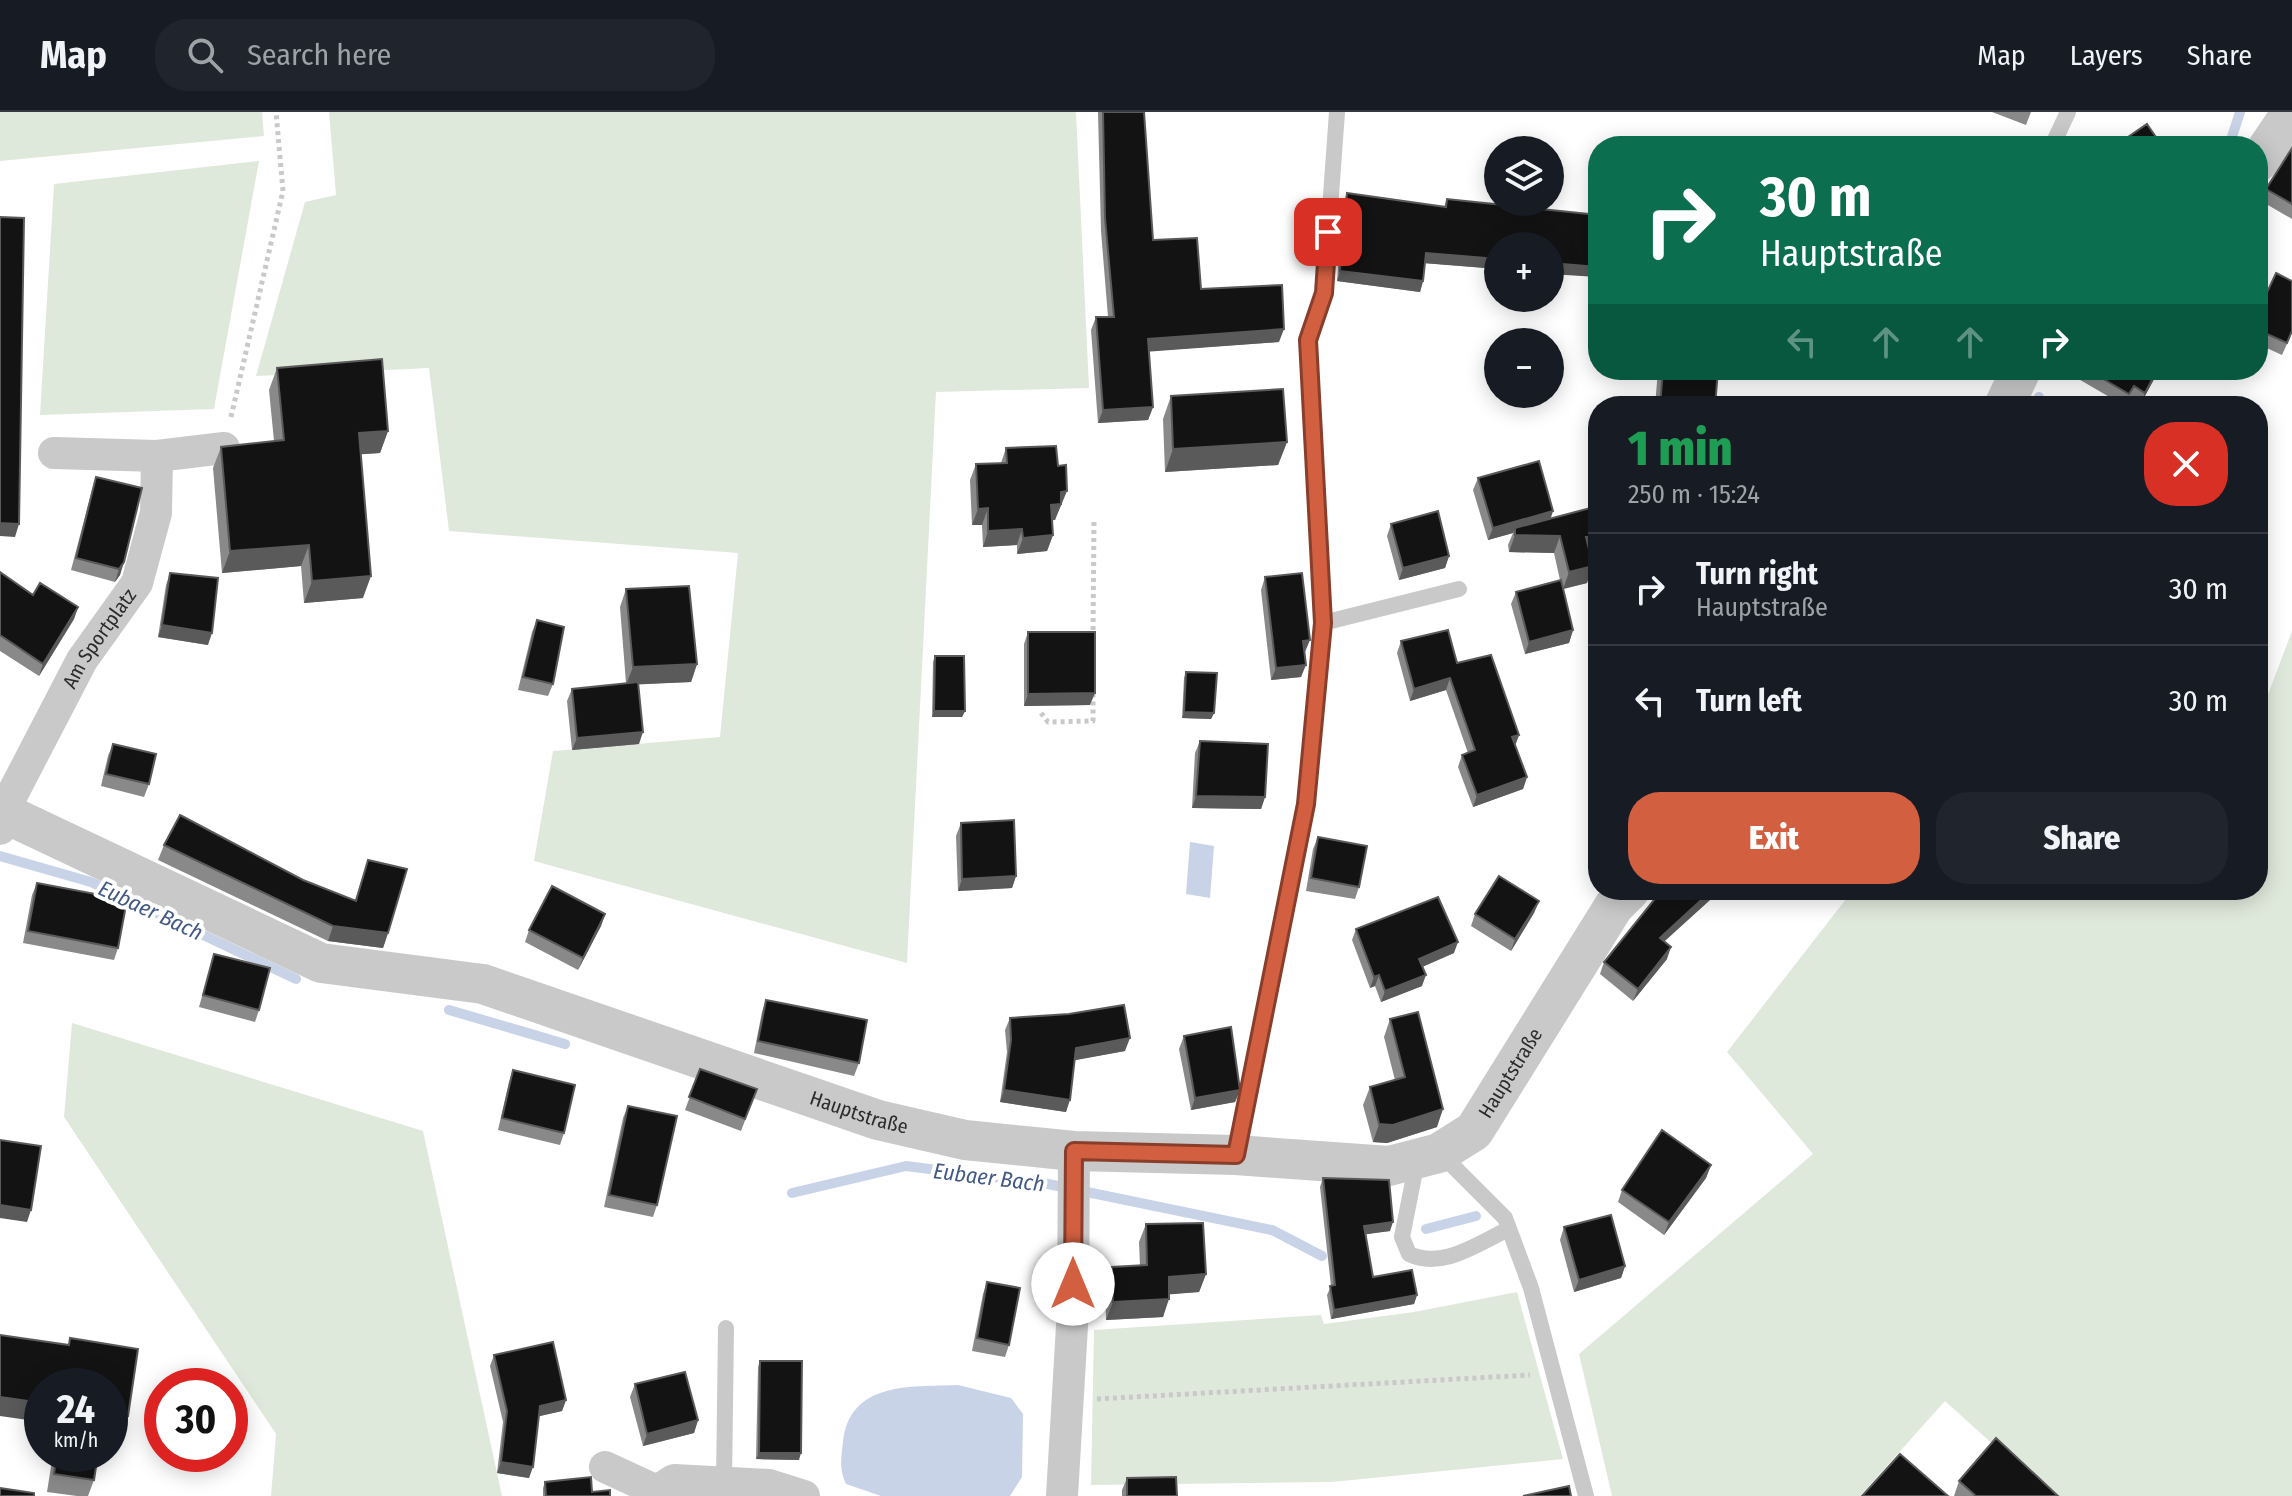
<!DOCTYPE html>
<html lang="en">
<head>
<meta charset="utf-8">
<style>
	body { margin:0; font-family:"Fira Sans Condensed",sans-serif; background:#20242c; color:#f1f3f6; height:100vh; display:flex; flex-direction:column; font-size:30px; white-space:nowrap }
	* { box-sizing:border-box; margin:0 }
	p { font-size:26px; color:#9ea1a6 }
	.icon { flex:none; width:44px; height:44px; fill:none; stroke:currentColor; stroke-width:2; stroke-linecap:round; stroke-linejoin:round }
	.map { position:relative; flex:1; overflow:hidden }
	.details { position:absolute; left:1588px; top:284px; width:680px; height:504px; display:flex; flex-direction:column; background:#171b24; border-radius:32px; box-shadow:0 4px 20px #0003 }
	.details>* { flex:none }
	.hud { position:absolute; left:1588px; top:24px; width:680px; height:244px; border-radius:32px; box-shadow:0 4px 20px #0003; background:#0b6e4f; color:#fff; overflow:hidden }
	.tools { position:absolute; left:1484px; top:24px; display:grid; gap:16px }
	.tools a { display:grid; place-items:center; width:80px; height:80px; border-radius:50%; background:#171b24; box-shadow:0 4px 20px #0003; font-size:40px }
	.speed { position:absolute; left:24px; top:1256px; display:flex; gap:16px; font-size:40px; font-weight:700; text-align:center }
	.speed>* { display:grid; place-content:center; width:104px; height:104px; border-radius:50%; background:#171b24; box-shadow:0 4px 20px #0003; line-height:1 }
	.speed small { font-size:20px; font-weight:400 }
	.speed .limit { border:12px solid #d22; background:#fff; color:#111 }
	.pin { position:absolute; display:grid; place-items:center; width:68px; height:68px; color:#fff; margin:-34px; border-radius:16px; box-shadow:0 4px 12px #0006 }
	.me { position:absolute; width:88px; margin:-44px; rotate:0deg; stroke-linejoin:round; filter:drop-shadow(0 0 6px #0008) }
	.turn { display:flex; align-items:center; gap:28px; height:168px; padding:0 40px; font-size:36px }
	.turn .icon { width:104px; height:104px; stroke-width:2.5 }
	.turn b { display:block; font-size:56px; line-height:68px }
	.lanes { display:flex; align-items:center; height:76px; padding:0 40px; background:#0003; justify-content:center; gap:40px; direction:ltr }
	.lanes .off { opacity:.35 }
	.round { display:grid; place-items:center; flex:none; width:84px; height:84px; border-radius:32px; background:#20242c }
	.head { display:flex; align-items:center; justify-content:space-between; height:136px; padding:0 40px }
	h1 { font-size:48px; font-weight:800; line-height:60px; color:#1e9e55 }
	.button { display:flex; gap:16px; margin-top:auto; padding:16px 40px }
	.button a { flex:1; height:92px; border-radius:32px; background:#d25f40; color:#fff; font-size:32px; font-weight:800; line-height:92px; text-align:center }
	.button a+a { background:#20242c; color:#f1f3f6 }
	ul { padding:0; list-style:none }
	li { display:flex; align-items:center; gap:24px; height:112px; padding:0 40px; border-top:2px solid #363941 }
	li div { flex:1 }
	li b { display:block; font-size:30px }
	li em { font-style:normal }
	header { display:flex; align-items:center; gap:48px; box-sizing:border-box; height:112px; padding:0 40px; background:#171b24; border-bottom:2px solid #363941 }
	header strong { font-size:38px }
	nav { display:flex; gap:44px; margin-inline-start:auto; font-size:28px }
	.search { width:560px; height:72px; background:#20242c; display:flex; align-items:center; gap:20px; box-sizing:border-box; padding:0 28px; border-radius:32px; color:#9ea1a6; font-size:30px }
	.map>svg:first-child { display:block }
</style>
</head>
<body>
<header>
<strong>Map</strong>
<div class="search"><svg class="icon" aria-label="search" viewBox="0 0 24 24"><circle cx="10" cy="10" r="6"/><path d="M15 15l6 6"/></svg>Search here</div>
<nav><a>Map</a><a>Layers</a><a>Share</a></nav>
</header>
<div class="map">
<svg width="2292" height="1384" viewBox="0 0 2292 1384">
	<rect width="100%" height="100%" fill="#fff"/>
	<path fill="#dfe9db" d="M0 0H262L264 24 0 49Z
		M329 0H1076L1089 276 936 280 907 851 534 749 553 639 720 625 738 441 449 419 429 256 256 264 305 90 336 83Z
		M259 49 214 297 40 303 54 72Z
		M2292 519V1384H2050L1945 1289 1860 1384H1612L1579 1242 1813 1042 1727 940 1853 778H2258V609Z
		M72 911 423 1019 502 1384H271L276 1322 64 1005Z
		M1517 1180 1563 1347 1332 1370 1091 1373 1094 1218 1321 1203 1324 1212 1414 1200Z"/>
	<path fill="#c9d3e7" d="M1190 730 1214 734 1210 786 1186 782Z
		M958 1273 1011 1286 1023 1302 1022 1365 1010 1384H881L846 1372C839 1357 841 1346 843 1330 850 1269 910 1275 958 1273Z"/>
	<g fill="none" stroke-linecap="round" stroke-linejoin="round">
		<path stroke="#c9d3e7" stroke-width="10" d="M2229 34 2240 0
			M2038 294 2039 285
			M0 744 91 770 296 867
			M449 898 565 932
			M792 1081 906 1054 1048 1072 1272 1118 1322 1144
			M1426 1117 1476 1104"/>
		<path stroke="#c9c9c9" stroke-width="5" stroke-dasharray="4 4" stroke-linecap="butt" d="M231 305 283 79 276 0
			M1093 526 1094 407
			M1041 601 1048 610 1093 609V580
			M1097 1287 1530 1263"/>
		<path stroke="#c9c9c9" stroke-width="16" d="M2052 34 2068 0
			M1323 511 1308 228 1324 181 1337 0
			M1441 1042 1505 1106 1531 1176 1586 1384
			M1236 1043 1306 692 1323 511 1459 477
			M1417 1049 1402 1125 1409 1142C1443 1158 1478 1131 1509 1117
			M724 1371 726 1216"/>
		<g stroke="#c9c9c9" stroke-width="32">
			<path d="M54 341 157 344 224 336"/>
			<path id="s1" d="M0 717 3 700 82 548 137 471 156 401 157 344"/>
			<path d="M605 1355 657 1379 674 1368 769 1373 804 1384"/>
			<path d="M1062 1384 1073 1197 1074 1039"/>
		</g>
		<g stroke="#c9c9c9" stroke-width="40">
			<path d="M2258 50 2292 0"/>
			<path d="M2004 294 2021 258"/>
			<path id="s2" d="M0 699 321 851 483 872 878 1008 965 1028 1074 1039 1236 1043 1389 1054 1439 1041 1474 1019 1614 794 1630 778"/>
		</g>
	</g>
	<path fill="#898989" d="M1098 0H1144L1153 128 1201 177 1279 230 1149 239 1153 295 1148 308 1098 311 1091 218 1096 205H1108L1101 119Z
		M1992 0H2031L2026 13Z
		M2292 36V107L2261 89 2266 77Z
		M1347 81 1444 95 1447 87 1598 103V165L1425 151 1423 169 1420 180 1337 169 1343 91Z
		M2292 169V221L2282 243 2258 232V200Z
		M277 256 388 319 380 341 361 342 363 486 304 491 301 454 222 461 213 356 221 335 274 329 269 278Z
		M1658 258H1718L1715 294H1655Z
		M2063 258H2159L2140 293 2129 286 2125 294Z
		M1171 284 1287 330 1278 353 1165 360 1163 307Z
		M1006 336 1061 395H1059L1055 408H1052L1053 423 1047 439 1017 442V433L983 435 982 413H972L970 368 976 352 1001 351Z
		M96 365 142 376 120 463 115 470 71 458 92 378Z
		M1478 366 1550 407 1590 442 1587 471 1563 477 1573 518 1569 531 1525 542 1511 492 1516 480 1560 468 1554 441 1509 440 1508 433 1513 421 1488 428 1473 378Z
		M1391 412 1449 444 1445 456 1399 468 1387 424Z
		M0 460 33 483 78 495 74 507 39 564 0 539Z
		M170 461 208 533 158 525 166 473Z
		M1265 465 1305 540 1304 541 1301 565 1271 568 1261 478Z
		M626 477 697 552 691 570 639 572V632L572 638 567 589 572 577 626 571 620 495Z
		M537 508 553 572 548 584 518 578 532 520Z
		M1028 520 1090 593 1024 594V532Z
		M1401 529 1457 551 1519 623 1515 633 1527 665 1523 677 1473 695 1458 655 1462 643 1468 641 1446 578 1410 589 1397 541Z
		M935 544 965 599 962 605H932L933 550Z
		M1186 560 1214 601 1211 607 1182 606 1184 566Z
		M1200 629 1265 685 1261 697 1192 696 1195 641Z
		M113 632 149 672 144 685 101 674 108 644Z
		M961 711 1016 764 1012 776 958 779 956 724Z
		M1318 725 1359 775 1355 787 1306 779 1313 737Z
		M164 733 303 768 355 788 368 748 388 821 383 836 328 829 158 748Z
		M37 771 118 836 114 848 23 831 32 783Z
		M1658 778H1721L1664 829 1667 847 1633 889 1600 862 1604 850 1656 785Z
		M1539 789 1534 801 1511 839 1471 814 1475 802Z
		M605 802 601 814 578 858 525 830 529 818Z
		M1356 817 1454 841 1422 855V874L1381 890 1375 874 1370 876 1352 828Z
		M214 842 259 898 255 910 199 895Z
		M766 888 859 951 854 964 754 941 762 900Z
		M1010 906 1125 939 1074 948 1066 1000 1000 990 1007 940 1005 918Z
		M1390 907 1437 1015 1387 1031 1373 1030 1363 993 1370 975 1395 968 1384 925Z
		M1184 924 1240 978 1235 990 1191 998 1179 937Z
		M700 957 757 977 741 1019 685 998Z
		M513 958 564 1021 560 1033 498 1018 509 970Z
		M628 994 657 1093 653 1105 604 1095 623 1006Z
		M1711 1053 1706 1066 1664 1123 1618 1090 1622 1078Z
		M1323 1066 1390 1119 1365 1122 1373 1165 1417 1183 1414 1192 1331 1207 1327 1183 1331 1174 1320 1075Z
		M1146 1112 1206 1162 1199 1180 1169 1182 1163 1205 1106 1208 1105 1173 1112 1155 1140 1154 1139 1130Z
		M1564 1115 1625 1154 1621 1166 1574 1180 1560 1128Z
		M987 1170 1009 1233 1005 1245 972 1239 983 1182Z
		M494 1243 566 1288 562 1299 539 1304 529 1366 497 1361 503 1310 490 1254Z
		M760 1249 799 1348 756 1347 758 1255Z
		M635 1272 698 1308 694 1321 643 1334 630 1285Z
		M53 1342H98L94 1368 88 1384H77L47 1380Z
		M1127 1366 1177 1384H1122V1378Z
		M1959 1369 2058 1384H1954Z
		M545 1370 592 1380 610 1384H543V1376Z"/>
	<path fill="#5a5a5a" d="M1426 141 1498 147V157L1422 151Z
		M1550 151 1598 155V165L1550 162Z
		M1340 159 1423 169 1420 180 1337 169Z
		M1284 217 1279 230 1144 240 1148 227Z
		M2157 258H2159L2140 293 2145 281Z
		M1153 295 1148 308 1098 311 1103 298Z
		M388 319 380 341 351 343 359 321Z
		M1287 330 1278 353 1165 360 1173 337Z
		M1067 379 1055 408 1045 409 1051 393 1061 380Z
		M988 396 982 413H972L978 397Z
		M1553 399 1549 412 1515 416 1513 421 1488 428 1493 416Z
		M0 411 19 412 15 425 0 424Z
		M1022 417 1017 433 983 435 988 419Z
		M1053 423 1047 439 1017 442 1023 426Z
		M1515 423 1560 424 1554 441 1509 440Z
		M1586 425H1598V442H1580Z
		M309 433 301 454 222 461 230 439Z
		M1449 444 1445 456 1399 468 1403 456Z
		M124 450 120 463 115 470 119 457Z
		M1593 454 1587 471 1563 477 1569 460Z
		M371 464 363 486 304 491 312 469Z
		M78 495 74 507 39 564 43 552Z
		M162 513 212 521 208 533 158 525Z
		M1573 518 1569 531 1525 542 1529 530Z
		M1310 528 1305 540 1298 541 1303 529Z
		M697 552 691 570 626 573 633 555Z
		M1306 553 1301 565 1271 568 1276 556Z
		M1450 566 1446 578 1410 589 1414 577Z
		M1095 581 1090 593 1024 594 1028 582Z
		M934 599H965L962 605H932Z
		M1184 600 1214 601 1211 607 1182 606Z
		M643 620 639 632 572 638 577 626Z
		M1519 623 1515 634 1512 625Z
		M1527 665 1523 677 1473 695 1477 683Z
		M1196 684 1265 685 1261 697 1192 696Z
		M1016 764 1012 776 958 779 962 767Z
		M1712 778H1721L1655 838 1660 826Z
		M1539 789 1534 801 1511 839 1515 827Z
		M605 802 601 814 578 858 583 846Z
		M333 814 388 821 383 836 328 829Z
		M1458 830 1454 841 1415 858 1419 847Z
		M1671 835 1667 847 1633 889 1638 877Z
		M1379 863 1375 874 1370 876 1374 865Z
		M1426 863 1422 874 1381 890 1385 879Z
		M1130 926 1125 939 1071 949 1076 936Z
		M1004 978 1070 988 1066 1000 1000 990Z
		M1240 978 1235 990 1191 998 1195 986Z
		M1443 997 1437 1015 1387 1031 1373 1030 1379 1012Z
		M1711 1053 1706 1066 1664 1123 1669 1110Z
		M0 1093 31 1098 27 1110 0 1106Z
		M1393 1110 1390 1119 1361 1123 1364 1114Z
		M1625 1154 1621 1166 1574 1180 1579 1168Z
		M1206 1162 1199 1180 1162 1183 1169 1165Z
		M1417 1183 1414 1192 1331 1207 1334 1198Z
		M1169 1187 1163 1205 1106 1208 1113 1190Z
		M0 1285 42 1291V1310L0 1304Z
		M566 1288 562 1299 536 1305 540 1294Z
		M110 1301 128 1304 122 1322 110 1320Z
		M698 1308 694 1321 643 1334 647 1322Z
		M759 1341H801L799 1348 756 1347Z
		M501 1350 533 1355 529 1366 497 1361Z"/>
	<path fill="#131313" stroke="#5a5a5a" stroke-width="2" d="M1103 0H1144L1153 128 1197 126 1201 177 1282 173 1284 217 1148 227 1153 295 1103 298 1096 205H1114L1105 106Z
		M2147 12 2162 34H2115Z
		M2292 36V92L2266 77Z
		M1347 81 1446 95 1447 87 1598 103V155L1550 151V134H1498V147L1426 141 1423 169 1340 159Z
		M0 105 24 106 19 412 0 411Z
		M2276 161 2292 169V219L2287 231 2258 218V200Z
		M382 247 388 319 359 321 371 464 312 469 309 433 230 439 221 335 284 328 277 256Z
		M1663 258H1718L1715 294H1660Z
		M2088 258H2157L2145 281 2134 274 2129 282Z
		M1283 277 1287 330 1173 337 1171 284Z
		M1056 334 1058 354 1066 353 1067 379 1061 380V392L1051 393 1053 423 1023 426 1022 417 988 419V396L978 397 976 352 1007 351 1006 336Z
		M1539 349 1553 399 1493 416 1478 366Z
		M96 365 142 376 124 450 119 457 76 446Z
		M1598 394V425H1586L1593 454 1569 460 1560 424 1515 423V416Z
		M1438 399 1449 444 1403 456 1391 412Z
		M0 460 33 483 40 471 78 495 43 552 0 523Z
		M170 461 218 466 212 521 162 513Z
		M1302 461 1310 528 1303 529 1306 553 1276 556 1265 465Z
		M1561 468 1573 518 1529 530 1516 480Z
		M689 474 697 552 633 555 626 477Z
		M537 508 564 515 553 572 523 565Z
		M1448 518 1457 551 1491 543 1519 623 1512 625 1527 665 1477 683 1462 643 1475 638 1450 566 1414 577 1401 529Z
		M1028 520H1095V581L1028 582Z
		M935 544H964L965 599H934Z
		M1186 560 1217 561 1214 601 1184 600Z
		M638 570 643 620 577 626 572 577Z
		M1200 629 1268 632 1265 685 1196 684Z
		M113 632 156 642 149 672 106 662Z
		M180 703 303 768 356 789 368 748 407 757 388 821 333 814 164 733Z
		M1014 708 1016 764 962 767 961 711Z
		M1318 725 1367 734 1359 775 1311 766Z
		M1499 764 1539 789 1515 827 1475 802Z
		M37 771 127 788 118 836 28 819Z
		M552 774 605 802 583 846 529 818Z
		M1662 778H1712L1660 826 1671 835 1638 877 1604 850Z
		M1438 785 1458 830 1419 847 1426 863 1385 879 1379 863 1374 865 1356 817Z
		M214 842 270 856 259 898 203 883Z
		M766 888 867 908 859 951 758 929Z
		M1124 893 1130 926 1076 936 1070 988 1004 978 1011 928 1010 906 1069 902Z
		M1418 900 1443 997 1393 1013 1379 1012 1370 975 1405 965 1390 907Z
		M1231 915 1240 978 1195 986 1184 924Z
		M700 957 757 977 745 1007 689 985Z
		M513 958 575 973 564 1021 502 1006Z
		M628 994 677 1004 657 1093 609 1083Z
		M1662 1018 1711 1053 1669 1110 1622 1078Z
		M0 1028 41 1034 31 1098 0 1093Z
		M1323 1066 1389 1068 1393 1110 1364 1114 1373 1165 1412 1158 1417 1183 1334 1198 1330 1174 1335 1173Z
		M1611 1103 1625 1154 1579 1168 1564 1115Z
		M1203 1111 1206 1162 1169 1165V1187L1113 1190 1112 1155 1147 1153 1146 1112Z
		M987 1170 1020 1176 1009 1233 977 1226Z
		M0 1223 69 1233 70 1226 138 1237 128 1304 110 1301V1274H42V1291L0 1285Z
		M553 1230 566 1288 540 1294 533 1355 501 1350 507 1299 494 1243Z
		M760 1249H802L801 1341H759Z
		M685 1260 698 1308 647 1322 635 1272Z
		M1996 1326 2058 1384H1976L1959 1369Z
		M57 1342H98L94 1368 54 1362Z
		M1900 1342 1948 1384H1862Z
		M591 1365 592 1380 610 1378V1384H546L545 1370Z
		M1176 1365 1177 1384H1127V1366Z
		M1569 1374 1571 1384H1523Z
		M0 1376 34 1381V1384H0Z"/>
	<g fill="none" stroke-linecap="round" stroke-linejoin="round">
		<g stroke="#883e2a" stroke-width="20">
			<path id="route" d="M1073 1172 1074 1039 1236 1043 1306 692 1323 511 1308 228 1324 181 1328 120"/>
		</g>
		<use href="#route" stroke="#d25f40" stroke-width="14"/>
	</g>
	<g text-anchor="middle" stroke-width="8" stroke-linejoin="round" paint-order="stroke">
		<g font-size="20" fill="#2c2c2c" stroke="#fff">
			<text dy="7" stroke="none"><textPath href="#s1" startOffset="216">Am Sportplatz</textPath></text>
			<text dy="7" stroke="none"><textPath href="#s2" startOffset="1612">Hauptstraße</textPath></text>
			<text dy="7" stroke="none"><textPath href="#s2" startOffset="916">Hauptstraße</textPath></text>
		</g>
		<g font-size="22" font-style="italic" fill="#435985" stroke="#fff">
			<text transform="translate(151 798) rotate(25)" y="8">Eubaer Bach</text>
			<text transform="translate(989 1065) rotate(7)" y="8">Eubaer Bach</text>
		</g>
	</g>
</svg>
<div class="tools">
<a><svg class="icon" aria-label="layers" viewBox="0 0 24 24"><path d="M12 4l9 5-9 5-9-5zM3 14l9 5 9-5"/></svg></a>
<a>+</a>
<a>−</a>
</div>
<div class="speed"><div>24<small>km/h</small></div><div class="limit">30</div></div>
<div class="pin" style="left:1328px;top:120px;background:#d93025"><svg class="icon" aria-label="arrive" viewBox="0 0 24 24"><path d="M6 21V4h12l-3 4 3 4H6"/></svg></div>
<svg class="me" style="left:1073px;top:1172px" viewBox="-20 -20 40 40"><circle r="19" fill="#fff"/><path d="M0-13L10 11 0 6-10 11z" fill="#d25f40"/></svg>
<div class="hud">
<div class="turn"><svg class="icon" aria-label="right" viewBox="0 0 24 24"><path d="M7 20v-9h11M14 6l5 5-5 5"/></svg><div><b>30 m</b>Hauptstraße</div></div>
<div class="lanes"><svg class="icon off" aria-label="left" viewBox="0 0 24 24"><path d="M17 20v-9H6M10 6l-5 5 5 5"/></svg><svg class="icon off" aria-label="ahead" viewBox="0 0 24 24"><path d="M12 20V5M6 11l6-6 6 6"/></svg><svg class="icon off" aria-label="ahead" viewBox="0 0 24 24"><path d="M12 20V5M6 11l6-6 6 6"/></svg><svg class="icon" aria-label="right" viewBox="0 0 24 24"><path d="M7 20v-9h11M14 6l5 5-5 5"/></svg></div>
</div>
<section class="details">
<div class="head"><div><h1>1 min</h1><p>250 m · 15:24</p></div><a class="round" style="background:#d93025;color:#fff"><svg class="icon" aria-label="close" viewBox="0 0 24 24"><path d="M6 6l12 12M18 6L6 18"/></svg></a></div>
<ul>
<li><svg class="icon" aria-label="right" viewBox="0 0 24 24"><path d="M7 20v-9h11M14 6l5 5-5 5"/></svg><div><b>Turn right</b><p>Hauptstraße</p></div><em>30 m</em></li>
<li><svg class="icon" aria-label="left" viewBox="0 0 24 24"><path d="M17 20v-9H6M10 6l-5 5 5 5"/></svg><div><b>Turn left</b></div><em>30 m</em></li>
</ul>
<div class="button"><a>Exit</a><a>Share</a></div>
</section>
</div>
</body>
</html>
